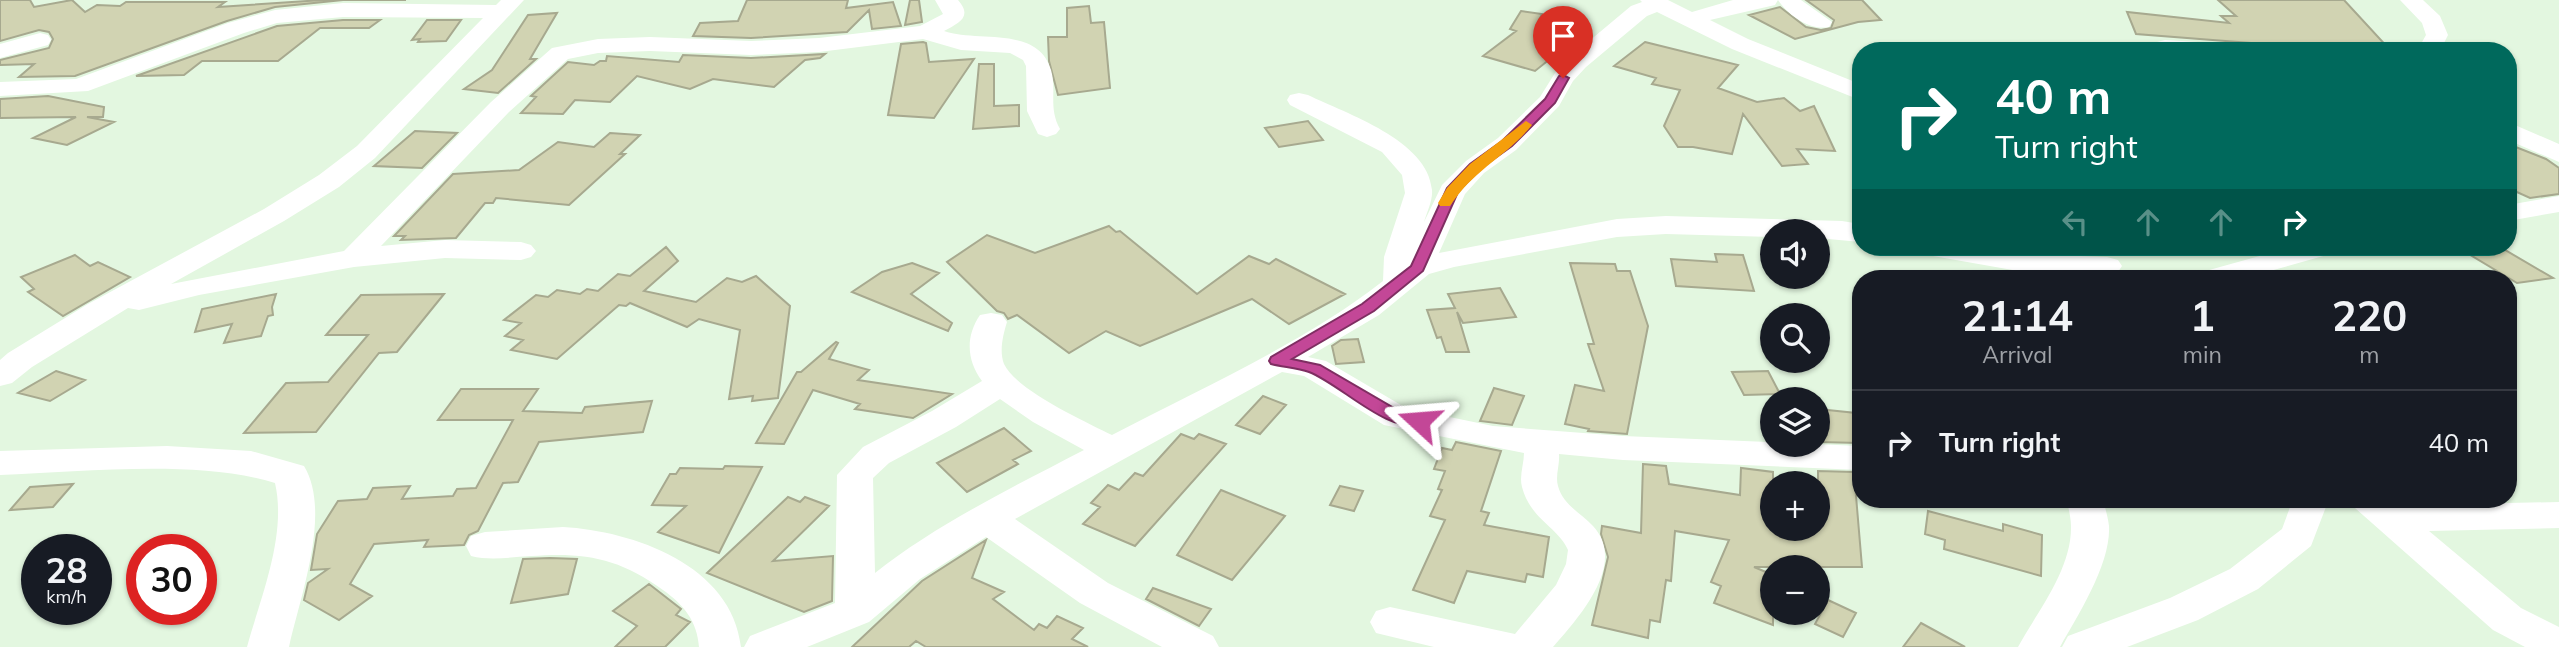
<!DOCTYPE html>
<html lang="en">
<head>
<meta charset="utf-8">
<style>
	body { margin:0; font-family:Mulish,sans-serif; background:#242831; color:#f1f3f6; height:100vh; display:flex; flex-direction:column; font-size:26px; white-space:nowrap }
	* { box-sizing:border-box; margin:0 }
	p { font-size:23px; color:#9ea1a6 }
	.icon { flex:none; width:38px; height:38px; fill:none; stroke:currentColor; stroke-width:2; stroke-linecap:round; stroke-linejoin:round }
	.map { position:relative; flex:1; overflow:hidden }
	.panel { position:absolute; left:1852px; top:270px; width:665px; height:238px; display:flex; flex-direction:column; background:#171b24; border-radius:28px; box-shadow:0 2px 5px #0004 }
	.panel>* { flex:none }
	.hud { position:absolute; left:1852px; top:42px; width:665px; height:214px; border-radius:28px; box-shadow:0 2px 5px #0004; background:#00695c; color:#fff; overflow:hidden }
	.fabs { position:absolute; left:1760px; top:219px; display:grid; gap:14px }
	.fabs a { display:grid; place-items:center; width:70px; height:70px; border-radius:50%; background:#171b24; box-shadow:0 2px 5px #0004; font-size:35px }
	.speed { position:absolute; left:21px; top:534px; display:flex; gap:14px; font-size:35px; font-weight:700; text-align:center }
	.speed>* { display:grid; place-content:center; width:91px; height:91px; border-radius:50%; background:#171b24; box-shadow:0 2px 5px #0004; line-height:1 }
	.speed small { font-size:18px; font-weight:400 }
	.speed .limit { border:10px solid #d22; background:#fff; color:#111 }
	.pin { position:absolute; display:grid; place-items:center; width:60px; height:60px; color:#fff; margin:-72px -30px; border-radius:50% 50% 50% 0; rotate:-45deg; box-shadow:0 0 7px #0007 }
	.pin .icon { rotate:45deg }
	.me { position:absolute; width:77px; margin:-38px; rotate:289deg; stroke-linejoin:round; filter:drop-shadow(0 0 5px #0008) }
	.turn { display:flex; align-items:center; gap:24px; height:147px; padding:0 28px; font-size:32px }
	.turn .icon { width:91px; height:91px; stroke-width:2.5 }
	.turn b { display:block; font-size:49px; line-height:60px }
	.lanes { display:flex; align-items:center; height:66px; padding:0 28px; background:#0003; justify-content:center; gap:35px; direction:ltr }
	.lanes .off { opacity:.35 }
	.eta { display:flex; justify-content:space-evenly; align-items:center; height:119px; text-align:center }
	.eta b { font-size:42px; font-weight:700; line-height:49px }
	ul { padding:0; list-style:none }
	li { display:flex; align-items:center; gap:21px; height:105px; padding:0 28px; border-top:2px solid #363941 }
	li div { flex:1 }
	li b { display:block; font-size:26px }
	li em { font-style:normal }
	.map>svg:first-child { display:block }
</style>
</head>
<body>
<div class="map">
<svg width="2559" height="647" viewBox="0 0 2559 647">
	<rect width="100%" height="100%" fill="#e3f7e0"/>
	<path fill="#d1d3b2" stroke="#a7a98f" stroke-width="2" d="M0 0H30L34 7 72 0 85 12 97 5 120 6 126 2H225L218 7 322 0H406H343L275 7 227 21 75 76 19 77 34 64 0 65V60L49 48 53 39 49 32 39 30 0 41Z
		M747 0H848L846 8 893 2 901 26 872 29 869 10 847 32 751 38 693 36 700 23 738 21Z
		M910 0H919L922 22 905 25Z
		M1806 0H1862L1881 20 1858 22 1795 39 1749 15 1780 7 1806 27 1821 30 1831 28 1834 20Z
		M2218 0H2344L2391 51H2320L2308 47 2254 45 2251 43 2136 34 2127 12 2229 23 2221 16H2236Z
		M1089 6 1091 23 1104 22 1110 88 1058 95 1049 61 1048 37H1067V8Z
		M1521 11 1542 14 1537 25 1576 38 1535 71 1483 56 1516 31 1510 29Z
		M557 13 530 59H536L498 93 464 89 492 70 528 15Z
		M343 20H380L369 28H320L278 61H202L184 75 136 76 277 26Z
		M427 20H461L446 41 418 42 420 39 412 40Z
		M923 42 926 43 929 62 974 59 934 118 888 115 901 44Z
		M1645 42 1738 65 1718 88 1757 102 1784 98 1800 111 1814 106 1835 151 1797 149 1808 164 1782 166 1743 114 1732 154 1693 147H1678L1664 126 1680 90 1652 84 1656 78 1614 66Z
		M825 54 820 58 805 60 774 87 713 79 690 89 637 76 610 102 575 100 563 114 521 113 536 97 531 96 568 62 594 65 600 61H606L607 56 679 62 683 55 751 58Z
		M979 64H994V106L1019 105V126L973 129Z
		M48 96 104 107 103 117H87L114 122 67 145 33 138 76 117 0 118V99Z
		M1308 121 1323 140 1279 147 1265 128Z
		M415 131 457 133 422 168 374 166Z
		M610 133 640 135 620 154H625L569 205 496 198 493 203H485L456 238 401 240 405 236H394L453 174 519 170 558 142 594 147Z
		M2508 144 2546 159 2559 168V194L2530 198 2508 188Z
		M1109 226 1116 232 1120 231 1197 294 1249 256 1269 264 1276 259 1345 294 1289 324 1252 299 1140 346 1106 331 1069 353 1017 315 1008 319 1004 313 997 311 947 262 987 235 1035 253Z
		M666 247 678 261 644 291 696 302 727 278 742 282 756 276 790 306 778 398 752 401 753 396 729 399 740 330 699 319 687 327 630 303 626 306 619 305 557 359 511 350 523 340 505 336 521 323 504 320 536 295 548 297 557 290 580 294 587 289 598 291 618 274 630 276Z
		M2457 247H2500L2553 278 2517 283Z
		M1715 254 1743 255 1754 291 1676 286 1671 259 1717 262Z
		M75 255 90 266 98 262 130 277 63 316 28 292 34 289 21 277Z
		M912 263 939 273 911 294 952 323 948 331 852 292 882 272Z
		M1570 263 1615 264 1617 271H1630L1648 326 1627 434 1588 431 1589 429 1565 424 1575 385 1604 391 1588 344H1594Z
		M1500 288 1516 317 1463 323 1457 312 1469 352H1446L1441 337 1437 338 1427 310 1455 308 1448 294Z
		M276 294 272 307 273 315 268 316 261 336 224 343 232 324 195 332 202 309Z
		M444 294 397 352 379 353 316 432 244 433 286 383 328 382 368 335H326L361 295Z
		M1358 339 1364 362 1336 364 1332 346 1341 340Z
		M836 342 838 343 829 359 869 370 858 380 952 394 913 418 855 409 860 404 813 390 784 444 756 443 797 372H801Z
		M56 371 85 380 50 401 18 393Z
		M1768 371 1780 394 1744 395 1732 372Z
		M1494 388 1524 396 1512 425 1480 421Z
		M461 389H538L523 411 582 413 585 407 652 401 643 432 539 442 518 482 503 483 478 531 469 535 464 545 424 547 428 540 374 544 350 584 372 596 339 620 304 600 308 583 328 569 311 570 317 534 338 501 367 499 373 488 410 486 402 499 453 496 457 489 476 488 513 420H438Z
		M1263 396 1286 405 1260 434 1236 425Z
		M1818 409 1856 413 1860 427V443L1818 442Z
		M1004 428 1031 451 1013 460 1018 464 967 492 937 463Z
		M1181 434 1194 439 1199 434 1226 444 1135 546 1083 524 1100 507 1091 503 1108 485 1119 490 1135 473 1143 476Z
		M1456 442 1501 451 1481 511 1489 513 1484 525 1549 537 1543 577 1527 574 1525 582 1467 571 1454 603 1413 590 1445 520 1430 516 1442 490 1438 489 1445 471 1434 469 1442 448 1452 450Z
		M1643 464 1666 466 1669 484 1740 495 1741 468 1773 472V528H1818V471L1854 472 1862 567H1754L1773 575V625L1714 603 1721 586 1711 582 1729 540 1675 531 1671 581 1666 580 1660 622 1650 620 1648 638 1592 625 1608 557 1601 534 1602 526 1641 533Z
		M725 466 762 467 719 553 658 532 686 506 652 505 670 474H676L680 468 723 469Z
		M73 484 53 507 10 510 30 487Z
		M1340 486 1363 491 1354 511 1330 505Z
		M1221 490 1285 516 1232 580 1177 555Z
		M788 497 800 502 805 497 829 506 773 561 833 556 832 601 804 612 707 573Z
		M1928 511 2003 531V524L2042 535 2041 576 1944 549 1945 540 1925 534Z
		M986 540 972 578 1004 592 993 599 1034 630 1039 624 1047 628 1057 616 1083 628 1072 639 1088 647H926L916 641 909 647H852L922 581Z
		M550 558 577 559 568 594 511 603 523 559Z
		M649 584 681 609 676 615 690 622 665 647H615L637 626 613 611Z
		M1153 588 1211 609 1199 626 1146 599Z
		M1828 600 1856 613 1843 637 1815 624Z
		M1921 623 1965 647H1903Z"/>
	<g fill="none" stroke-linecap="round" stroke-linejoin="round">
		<path fill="#fff" fill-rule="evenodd" d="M501 0H524L375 158 339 187 284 221 171 284 344 251 491 102 552 48 598 39 650 37 751 41 819 38 920 26 943 14 935 0H958C973 17 959 23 944 31 978 43 1038 25 1051 70 1057 91 1048 107 1060 129L1056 134 1047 137 1038 134 1027 111 1026 66 1023 60 1010 53 961 50 923 39 819 52 751 55 650 51 598 53 568 59 509 112 381 246 445 240 521 242 531 245 536 251 531 257 521 260 445 258 354 267 199 295 139 310 128 308 32 367 12 383 0 386V360L8 353 88 304 264 209 319 175 357 146 483 18 343 17 277 23 244 33 88 91 0 96V82L76 79 228 23 275 10 343 3 496 5Z
			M1640 0H1668L1692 12 1733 0H1801L1832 22 1829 27C1810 31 1788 15 1778 0L1775 5 1710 20 1748 39 1860 84V100L1732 49 1657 12 1647 16 1586 67 1573 81 1559 106 1516 150 1484 173 1465 194 1439 253 1617 219 1666 216 1842 221 1860 224V242L1818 238V231H1773V237L1666 234 1617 237 1454 267 1429 274 1379 315 1308 357 1326 361 1406 408 1493 426 1623 436 1860 446V470L1623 460 1559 454C1560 465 1555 476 1558 486 1563 505 1581 513 1593 526 1628 564 1578 618 1553 647H1434L1376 633 1370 622 1376 611 1390 607 1515 634 1556 585 1566 564 1568 550C1559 528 1530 519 1522 487 1519 476 1524 464 1524 453L1384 425 1304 376 1282 372 1015 519 1108 583 1213 636 1219 647H1162L1080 603 986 537 920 579 869 622 807 647H744L750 636 835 603 837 475 863 447 932 411 982 381C967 361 965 337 980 315L991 313 1002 315 1007 322C1003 335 999 351 1004 364 1016 390 1086 422 1112 435 1199 389 1306 342 1383 281L1384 257 1405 193 1402 175 1382 152 1290 105 1287 100 1290 95 1299 93 1308 95C1347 114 1428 140 1432 190 1433 200 1427 212 1424 222L1442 185 1466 161 1498 138 1540 97 1555 73 1570 57 1631 6 1642 2ZM1000 399 1033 422 1084 450C1015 486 935 525 875 573L873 478 889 463 956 427Z
			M2400 0H2423L2440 16 2448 35 2440 51H2417L2426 35 2422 23Z
			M40 33 48 35 51 40 48 45 0 58V44Z
			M2165 40 2232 44 2240 46 2243 51H2156L2153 47 2157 42Z
			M2508 122 2559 144V162L2508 140Z
			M2559 196V212L2508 221V205Z
			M1918 247H1982L2024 254 2107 257 2118 260 2122 266 2118 272 2107 275 2024 272 1933 256 1923 253Z
			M2292 247H2339L2334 253 2245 278H2198L2202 272Z
			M167 446 251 451 304 466C332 512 300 597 289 647H247C261 596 287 535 275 483 198 459 82 472 0 475V451Z
			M2067 499H2103C2105 508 2108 517 2109 526 2111 564 2078 615 2060 647H2018C2038 611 2072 569 2071 526 2071 517 2068 508 2067 499Z
			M2293 499H2329L2311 546 2258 589 2198 620 2127 647H2062L2068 636 2170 598 2230 569 2282 529Z
			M2350 499H2391L2413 505 2559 502V528L2429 531 2521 608 2559 627V647H2525L2493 630 2355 508Z
			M563 527C633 531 732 565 741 647H699C697 621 684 605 663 590 619 558 585 552 531 556 511 557 491 561 471 556L466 546 471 536 485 532Z"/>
	</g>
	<path fill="#c34797" stroke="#7f2e62" stroke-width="2" d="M1563 75 1569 78 1555 103 1512 146 1480 169 1458 192 1423 271 1374 311 1292 359 1320 365 1401 412 1425 417 1427 421 1425 425C1388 435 1342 385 1309 372 1297 368 1283 367 1271 364L1269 361 1271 357 1362 304 1411 266 1447 188 1470 164 1502 141 1545 99 1559 76Z"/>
	<path fill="#f59e0b" d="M1526 121 1532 125C1506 157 1474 169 1450 206H1440L1438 203 1447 188 1470 164Z"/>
</svg>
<div class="fabs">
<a><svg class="icon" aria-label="sound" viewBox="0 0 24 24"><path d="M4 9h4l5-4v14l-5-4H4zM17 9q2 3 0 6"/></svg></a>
<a><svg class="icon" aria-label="search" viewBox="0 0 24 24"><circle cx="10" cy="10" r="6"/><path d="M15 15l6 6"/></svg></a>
<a><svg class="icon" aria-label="layers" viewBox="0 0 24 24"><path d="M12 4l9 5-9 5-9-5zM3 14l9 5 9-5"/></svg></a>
<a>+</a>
<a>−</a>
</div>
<div class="speed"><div>28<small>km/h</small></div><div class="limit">30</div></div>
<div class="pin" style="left:1563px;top:78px;background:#d93025"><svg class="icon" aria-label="arrive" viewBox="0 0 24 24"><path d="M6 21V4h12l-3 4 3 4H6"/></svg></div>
<svg class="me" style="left:1419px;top:421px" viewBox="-20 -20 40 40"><path d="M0-17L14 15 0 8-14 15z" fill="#c34797" stroke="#fff" stroke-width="4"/></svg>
<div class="hud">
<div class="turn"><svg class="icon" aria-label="right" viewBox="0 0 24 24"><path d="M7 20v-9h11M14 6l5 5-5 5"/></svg><div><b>40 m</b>Turn right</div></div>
<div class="lanes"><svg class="icon off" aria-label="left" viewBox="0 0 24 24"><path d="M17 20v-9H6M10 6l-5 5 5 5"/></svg><svg class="icon off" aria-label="ahead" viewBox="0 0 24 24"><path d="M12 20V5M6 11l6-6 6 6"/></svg><svg class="icon off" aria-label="ahead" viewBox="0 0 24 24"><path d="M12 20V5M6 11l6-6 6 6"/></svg><svg class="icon" aria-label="right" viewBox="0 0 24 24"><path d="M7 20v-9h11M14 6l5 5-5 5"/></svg></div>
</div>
<section class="panel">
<div class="eta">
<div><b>21:14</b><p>Arrival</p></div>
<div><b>1</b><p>min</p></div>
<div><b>220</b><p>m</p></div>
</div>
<ul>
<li><svg class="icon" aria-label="right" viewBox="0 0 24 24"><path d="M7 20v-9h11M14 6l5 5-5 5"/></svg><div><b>Turn right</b></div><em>40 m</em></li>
</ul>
</section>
</div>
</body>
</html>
